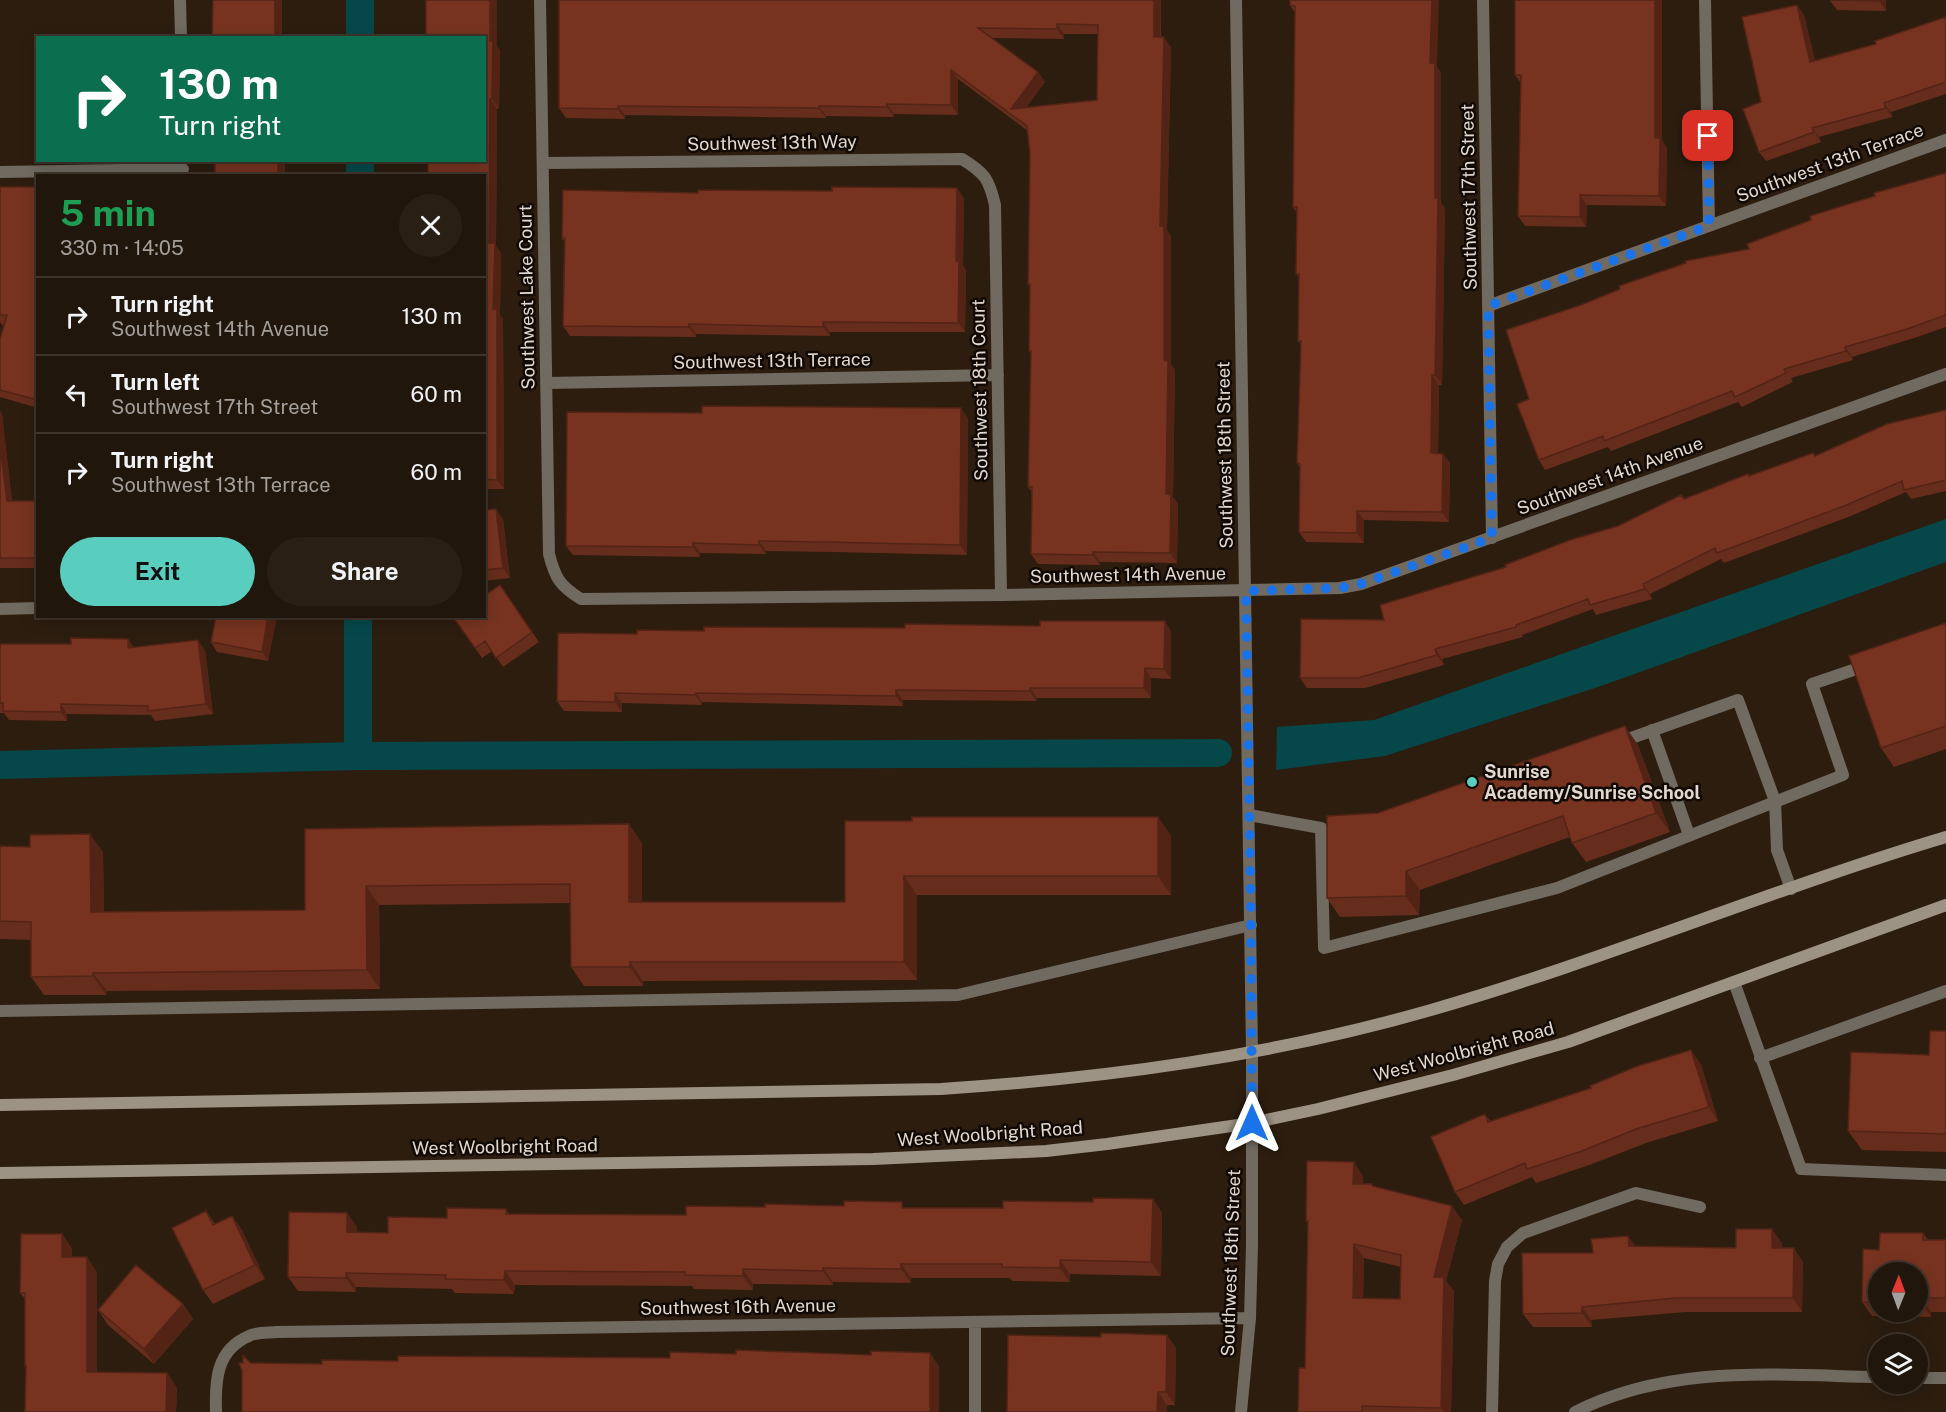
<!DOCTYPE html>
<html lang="en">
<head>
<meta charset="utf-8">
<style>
	body { margin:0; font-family:"Public Sans",sans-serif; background:#291f14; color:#f1f3f6; height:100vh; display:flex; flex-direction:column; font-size:22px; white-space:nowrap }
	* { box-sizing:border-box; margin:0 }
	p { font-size:20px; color:#a29f9d }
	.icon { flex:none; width:33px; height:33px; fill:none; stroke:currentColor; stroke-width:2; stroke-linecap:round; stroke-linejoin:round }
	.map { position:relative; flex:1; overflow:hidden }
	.panel { position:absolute; left:36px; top:174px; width:450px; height:444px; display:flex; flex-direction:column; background:#21160b; border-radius:0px; box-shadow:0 3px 15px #0003,0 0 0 2px #3e352c }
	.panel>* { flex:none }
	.guide { position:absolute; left:36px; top:36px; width:450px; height:126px; border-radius:0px; box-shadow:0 3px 15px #0003,0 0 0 2px #3e352c; background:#0b6e4f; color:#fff; overflow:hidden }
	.needle { width:39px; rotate:1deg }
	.tools { position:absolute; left:1868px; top:1262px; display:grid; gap:12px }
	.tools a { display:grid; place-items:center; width:60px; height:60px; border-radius:50%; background:#21160b; box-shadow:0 3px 15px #0003,0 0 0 2px #3e352c; font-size:30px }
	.pin { position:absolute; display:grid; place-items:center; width:51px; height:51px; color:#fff; margin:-26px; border-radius:12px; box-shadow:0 3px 9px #0006 }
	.me { position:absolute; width:66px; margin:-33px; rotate:0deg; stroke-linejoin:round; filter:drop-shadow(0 0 4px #0008) }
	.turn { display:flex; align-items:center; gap:21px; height:126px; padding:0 24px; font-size:27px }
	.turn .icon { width:78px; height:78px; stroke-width:2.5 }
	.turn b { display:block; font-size:42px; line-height:51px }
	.round { display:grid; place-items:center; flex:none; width:63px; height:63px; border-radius:32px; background:#291f14 }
	.headline { display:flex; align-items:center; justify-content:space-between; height:102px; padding:0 24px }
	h1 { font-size:36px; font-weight:700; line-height:45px; color:#1e9e55 }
	.button { display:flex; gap:12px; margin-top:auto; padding:12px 24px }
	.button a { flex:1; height:69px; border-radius:36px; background:#59cebe; color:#111; font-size:24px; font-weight:700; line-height:69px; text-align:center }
	.button a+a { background:#291f14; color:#f1f3f6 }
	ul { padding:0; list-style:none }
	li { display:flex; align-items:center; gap:18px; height:78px; padding:0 24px; border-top:2px solid #3e352c }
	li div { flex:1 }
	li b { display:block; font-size:22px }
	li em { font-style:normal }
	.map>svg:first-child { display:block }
</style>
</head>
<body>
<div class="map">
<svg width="1946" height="1412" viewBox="0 0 1946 1412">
	<rect width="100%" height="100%" fill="#2c1d0f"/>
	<path fill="#06484a" d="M1946 519V562L1598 687 1385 756 1276 770 1277 727 1374 720Z"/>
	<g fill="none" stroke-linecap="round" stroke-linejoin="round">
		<path stroke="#06484a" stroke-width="28" d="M360 38V0
			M360 176V160
			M358 756V616
			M0 765 358 756 1218 753"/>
		<path stroke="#706a61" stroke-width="12" d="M1652 730 1689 835
			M1620 742 1738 700 1775 801 1777 850 1791 889
			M1249 815 1321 828 1324 948 1557 888 1843 775 1812 684 1868 665
			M1734 982 1801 1169 1946 1175
			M0 1011 958 995 1251 925
			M1760 1058 1946 991"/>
		<path stroke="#706a61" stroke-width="12" d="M180 0 181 38
			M540 0 549 554C555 578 560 586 581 599L1001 595 1340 588 1361 584 1946 374
			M1236 0 1252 1052V1245L1250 1318 1241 1412
			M1483 0 1492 538
			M1705 0 1709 226
			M543 163 962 159C985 173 989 179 995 205L1001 595
			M0 172 183 169
			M1488 306 1946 140
			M546 383 998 375
			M0 609 38 608
			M1917 1378H1946
			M216 1412C215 1381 216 1350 249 1336 256 1332 268 1333 277 1332L1250 1318
			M975 1412V1322
			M1492 1412 1495 1281 1498 1264 1507 1247 1523 1233 1636 1193 1700 1207
			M1575 1412C1671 1364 1774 1375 1878 1377"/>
		<path stroke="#9d9385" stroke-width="12" d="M0 1105 941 1089C1107 1078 1271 1056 1431 1010 1605 960 1772 889 1946 837
			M0 1173 873 1159 1046 1151 1107 1144 1252 1123 1318 1109 1453 1075 1568 1042 1946 905"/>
	</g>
	<path fill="#662c1c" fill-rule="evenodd" d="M559 0H1161V37L1171 47 1167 230 1171 236V364L1175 370 1173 497 1178 504 1177 563 1100 562V565L1038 564 1031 554 1032 492 1028 487 1031 354 1029 351 1030 287 1028 284 1030 155 1028 131 958 79V115L894 114V117L826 116V118L625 115V119L566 118 559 108ZM1064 34H1098L1097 100 1026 107 1045 82 1038 72 991 38 1064 39Z
		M1290 0 1437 67 1441 73V203L1445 208 1443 332 1442 385H1439L1438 453 1443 454 1450 463 1449 522 1364 520V543L1306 542 1299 532 1300 468 1297 463 1301 345 1298 341 1299 278 1296 274 1297 213 1293 207 1295 13 1290 5Z
		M1515 0H1662V140L1667 148 1666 206 1587 205 1586 227 1525 226 1518 216 1521 83 1515 75Z
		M1886 0V11L1837 10 1830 1Z
		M1797 5 1804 15 1815 61 1876 44 1946 17V94L1891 112 1892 117 1819 137 1821 142 1766 161 1759 152 1761 102Z
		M484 38 497 46 500 51 499 109H497L496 246 501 253 500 315 503 319 504 489H484Z
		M1946 173V327L1914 338 1852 357 1853 360 1791 378 1793 382 1742 407 1738 402 1611 451 1608 447 1545 470 1539 460 1529 399 1749 249 1875 196Z
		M0 187H38V408L0 397V339L4 325H2L0 322Z
		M698 193 964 198 963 266 966 270 965 332H830V336L696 334V337L570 336 563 326 564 241 562 238Z
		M1946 410V491L1911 499 1906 492 1851 516 1724 563 1721 559 1650 594 1652 599 1596 615 1593 609 1522 635 1523 637 1442 659 1444 665 1365 688H1307L1300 678 1384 620 1506 567 1618 526 1684 499 1750 476 1815 455Z
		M0 411 2 414 12 501H38V568H0Z
		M968 418 967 555 832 552 766 551V554L700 553V557L573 555 566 546Z
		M484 510 503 519 510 578 484 581Z
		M500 585 539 642 503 667 492 651 482 658 453 617Z
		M216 616H277L268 661 217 652 211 642Z
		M1946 623V749L1894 767 1881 748Z
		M704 631H1171V679L1151 678V698H1037L1036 701 903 700V706L702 702V705L622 703V712L564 711 557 701 637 634Z
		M128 639 134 648 205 650 213 714 155 721 151 715 67 714V721L9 720 4 713H0V644H71Z
		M1638 745 1670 832 1586 862 1572 843 1570 837 1420 890 1419 915 1340 917 1327 898 1378 813Z
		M845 821 1171 835V895H917V980L643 981V986H584L571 967 570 903 379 905 380 989 107 991 106 995H44L31 977V940L0 939V846L30 847 103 852 104 912 305 910V829L642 843V902H845Z
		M1946 1031V1152L1862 1150 1848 1131 1929 1055Z
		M1701 1064 1718 1121 1646 1143 1592 1164 1536 1183 1532 1177 1464 1205 1455 1192 1485 1114 1490 1121Z
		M1363 1176V1184L1374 1187 1462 1220 1446 1281 1454 1291 1451 1412H1298L1305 1368 1308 1224 1306 1221ZM1364 1258 1401 1267 1400 1299 1363 1298Z
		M1153 1199 1162 1213 1161 1276 1070 1274V1282L1012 1281 1010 1278H911V1283L833 1282V1285L753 1284V1290L694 1289 692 1286 515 1285 514 1294 455 1293 452 1289 356 1287V1292L298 1291 288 1277 347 1213 357 1227V1232L388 1233 447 1218 506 1209 509 1214 686 1215 765 1207 1003 1208Z
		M206 1211 215 1224 232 1216 242 1230 265 1279 213 1304 203 1290Z
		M1923 1233 1928 1240H1946V1312H1931V1317L1872 1316 1862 1302 1879 1250ZM1878 1272H1917V1311H1878Z
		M62 1234 72 1249V1257L97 1272V1372L167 1373 177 1388 176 1412H25L26 1368 25 1366V1299L20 1293Z
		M1782 1243V1248L1803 1262 1802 1312H1686L1591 1320 1592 1327H1533L1523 1314 1593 1253 1636 1247 1736 1248Z
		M183 1304 193 1319 154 1364 108 1325 98 1310Z
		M1167 1335 1176 1348 1175 1405H1167V1412H1007L1101 1337Z"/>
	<path fill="#532416" d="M275 0H282V38H275Z
		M490 0H497V46L500 51 499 109 492 99 490 41Z
		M1154 0H1161L1160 47 1154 37Z
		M1432 0H1439L1437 67 1441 73V203L1445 208 1443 332 1442 385 1435 375V198L1430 63Z
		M1655 0H1662V140L1667 148 1666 206 1659 196 1655 138Z
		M1879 0H1886V11L1879 1Z
		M1797 5 1804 15 1817 72 1810 62Z
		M1057 24 1064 34V39L1057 29Z
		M1164 37 1171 47 1167 230 1171 236V364L1175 370 1173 497 1178 504 1177 563 1170 553 1166 494 1160 226Z
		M951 70 958 79V115L951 105Z
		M1038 72 1045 82 1018 119 1011 109Z
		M490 99 497 109 496 246 501 253 500 315 503 319 504 489 497 480 493 309 489 243Z
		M1884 103 1891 112 1892 117 1886 108Z
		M887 104 894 114V117L887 107Z
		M618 106 625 115V119L618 109Z
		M819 106 826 116V118L819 108Z
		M1812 128 1819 137 1821 142 1814 132Z
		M278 160H285V176H278Z
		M957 188 964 198 963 266 966 270 965 332 958 323 956 261Z
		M1580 195 1587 205 1586 227 1580 217Z
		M823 322 830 332V336L823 327Z
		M689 324 696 334V337L689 327Z
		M1845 347 1852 357 1853 360 1846 351Z
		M1432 375 1439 385 1438 463 1431 453Z
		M961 408 968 418 967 555 960 545Z
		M0 411 2 414 13 511 7 501 0 445Z
		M1443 454 1450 463 1449 522 1442 512Z
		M496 509 503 519 510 578 503 568Z
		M1357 511 1364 520V543L1357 533Z
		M759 541 766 551V554L759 545Z
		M693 543 700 553V557L693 547Z
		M1093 552 1100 562V565L1093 555Z
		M1643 584 1650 594 1652 599 1645 589Z
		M268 616H277L268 661 262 652Z
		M1165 621 1171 631V679L1164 669Z
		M128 639 135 649 128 648Z
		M198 640 205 650 213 714 206 704Z
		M1435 649 1442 659 1444 665 1437 655Z
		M1145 668 1151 678V698L1144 688Z
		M1030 688 1037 698 1036 701 1030 691Z
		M896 690 903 700V706L896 696Z
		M615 693 622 703V712L615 702Z
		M696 693 702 702V705L695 695Z
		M61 704 67 714V721L61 712Z
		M1625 726 1638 745 1670 832 1656 813Z
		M1158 817 1171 835V895L1158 876Z
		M629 824 642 843V921L629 902Z
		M90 834 103 852 104 931 91 912Z
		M1406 871 1420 890 1419 915 1406 896Z
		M904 876 917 895V980L904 962Z
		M366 886 379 905 380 989 367 970Z
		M630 962 643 981V986L630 967Z
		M93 973 107 991 106 995 93 976Z
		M1691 1050 1701 1064 1718 1121 1709 1107Z
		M1354 1162 1363 1176V1197L1353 1184Z
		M1153 1199 1162 1213 1161 1276 1151 1262Z
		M1452 1206 1462 1220 1446 1281 1454 1291 1451 1412H1444L1441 1408 1434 1277Z
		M347 1213 357 1227V1246L347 1232Z
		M232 1216 242 1230 265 1279 255 1265Z
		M1772 1229 1782 1243 1781 1261 1772 1248Z
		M62 1234 72 1249V1271L62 1257Z
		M1628 1236 1638 1249 1629 1246Z
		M1354 1244 1364 1258 1363 1312 1353 1298Z
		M1794 1248 1803 1262 1802 1312 1793 1298Z
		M87 1257 97 1272V1386L87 1372Z
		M1060 1260 1070 1274V1282L1060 1268Z
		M901 1264 911 1278V1283L901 1269Z
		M823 1268 833 1282V1285L823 1271Z
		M743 1269 753 1284V1290L743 1276Z
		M505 1271 515 1285 514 1294 504 1280Z
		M346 1273 356 1287V1292L346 1278Z
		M1922 1298 1931 1312V1317L1922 1304Z
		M183 1304 193 1319 154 1364 144 1349Z
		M1582 1307 1591 1320 1592 1327 1582 1313Z
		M1167 1335 1176 1348 1175 1405 1166 1392Z
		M930 1353 939 1366V1412H930Z
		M167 1373 177 1388 176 1412H166Z
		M1158 1392 1167 1405V1412H1157Z"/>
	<path fill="#773320" stroke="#532416" stroke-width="1.5" fill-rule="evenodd" d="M213 0H275V38H212Z
		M426 0H490V41H493L492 99H490L489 243H495L493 309H497V480L484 479V176H428V160H484V38H426Z
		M559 0H1154V37H1164L1160 226H1164V360L1168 361 1166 494 1171 495 1170 553 1093 552V555L1031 554 1032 487H1028L1031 351H1029L1030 284H1028L1030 155 1027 126 951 70V105L887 104V107L819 106V108L618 106V109L559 108ZM1057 24 1098 25 1097 100 1011 109 1038 72 978 28 1057 29Z
		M1290 0H1432L1430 63H1435V198H1438L1436 322 1435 375H1432L1431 453 1443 454 1442 512 1357 511V533L1299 532 1300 464 1297 463 1301 341H1298L1299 274H1296L1297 207H1293L1295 6 1290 5Z
		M1515 0H1655V138H1660L1659 196 1580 195V217L1518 216 1521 75H1515Z
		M1830 0H1879V1Z
		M1797 5 1810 62 1876 44 1875 41 1946 17V82L1884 103 1886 108 1812 128 1814 132 1759 152 1743 109 1761 102 1742 17Z
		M215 160H278V176H215Z
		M1946 173V315L1907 329 1845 347 1846 351 1784 369 1786 373 1735 397 1732 391 1604 441 1603 436 1539 460 1517 404 1529 399 1506 330 1581 305 1620 289 1619 286 1686 263 1685 261 1749 249 1747 244 1811 220 1810 216 1875 196 1874 193Z
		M0 187H38V400L0 390V339L7 315H0Z
		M832 187 957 188 956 261H959L958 323 823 322V327L689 324V327L563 326 565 238H562L563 190 698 193V190L832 191Z
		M702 406 961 408 960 545 825 542 759 541V545L693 543V547L566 546 567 412 702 413Z
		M1946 410V480L1904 490 1902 481 1844 506 1717 553 1715 548 1643 584 1645 589 1590 605 1588 599 1516 625V627L1435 649 1437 655 1358 678H1300L1301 619 1384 620 1380 605 1506 567 1505 565 1570 540 1618 526 1681 495 1684 499 1748 474 1749 476 1813 453 1815 456 1887 424Z
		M0 445 7 501H38V558H0Z
		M496 509 503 568 484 570V510Z
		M500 585 532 632 496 658 485 641 475 648 453 617 455 616H484V596Z
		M216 616H268L262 652 211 642Z
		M1040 621H1165L1164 669 1145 668 1144 688H1030V691L896 690V696L696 693 695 695 615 693V702L557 701 558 633 637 634V630L704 631V627L905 628V624L1040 626Z
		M1946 623V726L1881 748 1849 656Z
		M71 638 128 639V648L198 640 206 704 148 711V706L61 704V712L3 711V703H0V644H71Z
		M1625 726 1656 813 1572 843 1563 816 1406 871V896L1327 898V816L1378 813Z
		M912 817H1158V876H904V962H630V967H571L570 884 366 886 367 970 93 973V976L31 977V922L0 921V846L30 847V835L90 834 91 912 305 910V829L629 824V902H845V821H912Z
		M1930 1031H1946V1134L1848 1131 1851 1052 1929 1055Z
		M1691 1050 1709 1107 1636 1129 1582 1151 1527 1169 1525 1163 1455 1192 1431 1137 1485 1114 1488 1122 1591 1088 1590 1086 1635 1067Z
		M1307 1161 1354 1162 1353 1184H1372V1186L1452 1206 1434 1277H1444L1441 1408 1362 1406V1412H1298L1299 1368H1305L1308 1221H1306ZM1354 1244 1401 1255 1400 1299 1353 1298Z
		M1093 1198 1153 1199 1151 1262 1060 1260V1268L1002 1267V1264H901V1269L823 1268V1271L743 1269V1276L685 1275V1272L505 1271 504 1280 445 1279 446 1275 346 1273V1278L288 1277 289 1212 347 1213V1232L388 1233V1217L447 1218V1208L506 1209V1214L686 1215V1206L765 1207V1204L844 1206V1201L902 1202V1208H1003V1201L1093 1202Z
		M206 1211 213 1225 232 1216 255 1265 203 1290 172 1228Z
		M1736 1229H1772V1248H1794L1793 1298H1676L1582 1307V1313L1523 1314 1522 1253H1593L1591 1239 1628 1236 1629 1246 1736 1248Z
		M1880 1233H1923V1240H1946V1298H1922V1304L1917 1303V1272H1878V1303L1862 1302 1863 1249 1879 1250Z
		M21 1234H62V1257H87V1372L167 1373 166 1412H25L26 1366H25V1293H20Z
		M136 1265 183 1304 144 1349 98 1310Z
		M1101 1333 1167 1335 1166 1392H1158L1157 1412H1007L1008 1335 1101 1337Z
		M736 1350 871 1355V1351L930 1353V1412H242V1371L239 1363H243V1356L251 1363 322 1364V1360L398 1361V1356L670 1358V1352L736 1354Z"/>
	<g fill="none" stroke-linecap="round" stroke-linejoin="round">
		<path stroke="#1a73e8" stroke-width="10" stroke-dasharray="0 18" d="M1252 1123 1251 925 1246 591 1340 588 1361 584 1492 538 1488 306 1709 226 1708 136"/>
	</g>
	<circle fill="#59cebe" stroke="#100904" stroke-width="2" cx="1472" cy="782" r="6"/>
	<g text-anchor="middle" stroke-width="5" stroke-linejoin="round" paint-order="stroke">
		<g font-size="18" fill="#e2d8cf" stroke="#100904">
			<text transform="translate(772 143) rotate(-1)" y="6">Southwest 13th Way</text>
			<text transform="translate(1830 163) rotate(-20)" y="6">Southwest 13th Terrace</text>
			<text transform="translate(1469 197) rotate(-91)" y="6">Southwest 17th Street</text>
			<text transform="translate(527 297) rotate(-91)" y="6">Southwest Lake Court</text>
			<text transform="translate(772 361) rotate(-1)" y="6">Southwest 13th Terrace</text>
			<text transform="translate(980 390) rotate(-91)" y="6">Southwest 18th Court</text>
			<text transform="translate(1225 455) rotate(-91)" y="6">Southwest 18th Street</text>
			<text transform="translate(1610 476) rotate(-20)" y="6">Southwest 14th Avenue</text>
			<text transform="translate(1128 575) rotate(-1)" y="6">Southwest 14th Avenue</text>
			<text transform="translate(1464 1052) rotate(-15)" y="6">West Woolbright Road</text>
			<text transform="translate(990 1134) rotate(-4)" y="6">West Woolbright Road</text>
			<text transform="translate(505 1147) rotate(-1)" y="6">West Woolbright Road</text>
			<text transform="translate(1231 1263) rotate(-88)" y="6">Southwest 18th Street</text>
			<text transform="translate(738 1307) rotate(-1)" y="6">Southwest 16th Avenue</text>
		</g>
		<g font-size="18" font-weight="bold" fill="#e2d8cf" stroke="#100904" text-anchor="start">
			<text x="1484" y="778">Sunrise<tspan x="1484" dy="21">Academy/Sunrise School</tspan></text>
		</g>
	</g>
</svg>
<div class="tools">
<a><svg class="needle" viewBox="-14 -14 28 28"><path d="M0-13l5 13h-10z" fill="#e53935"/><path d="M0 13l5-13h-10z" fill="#a29f9d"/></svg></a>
<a><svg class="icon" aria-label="layers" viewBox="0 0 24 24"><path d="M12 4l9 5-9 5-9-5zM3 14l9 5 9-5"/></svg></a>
</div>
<div class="pin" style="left:1708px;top:136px;background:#d93025"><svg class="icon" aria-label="arrive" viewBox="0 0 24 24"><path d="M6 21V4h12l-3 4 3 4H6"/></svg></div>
<svg class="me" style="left:1252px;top:1123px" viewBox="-20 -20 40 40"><path d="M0-17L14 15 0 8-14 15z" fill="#1a73e8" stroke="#fff" stroke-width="4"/></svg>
<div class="guide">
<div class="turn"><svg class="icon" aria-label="right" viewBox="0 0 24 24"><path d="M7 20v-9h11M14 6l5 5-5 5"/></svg><div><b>130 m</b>Turn right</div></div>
</div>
<section class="panel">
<div class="headline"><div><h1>5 min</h1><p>330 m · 14:05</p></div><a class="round"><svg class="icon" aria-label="close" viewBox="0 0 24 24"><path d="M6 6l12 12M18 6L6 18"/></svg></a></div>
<ul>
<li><svg class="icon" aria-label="right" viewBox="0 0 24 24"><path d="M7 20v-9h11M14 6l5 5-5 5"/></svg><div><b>Turn right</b><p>Southwest 14th Avenue</p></div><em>130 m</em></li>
<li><svg class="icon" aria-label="left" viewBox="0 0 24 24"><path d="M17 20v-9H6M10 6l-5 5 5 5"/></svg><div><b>Turn left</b><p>Southwest 17th Street</p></div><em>60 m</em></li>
<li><svg class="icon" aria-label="right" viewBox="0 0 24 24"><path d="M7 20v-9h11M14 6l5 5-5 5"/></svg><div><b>Turn right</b><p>Southwest 13th Terrace</p></div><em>60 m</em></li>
</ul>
<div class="button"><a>Exit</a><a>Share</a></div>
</section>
</div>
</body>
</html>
